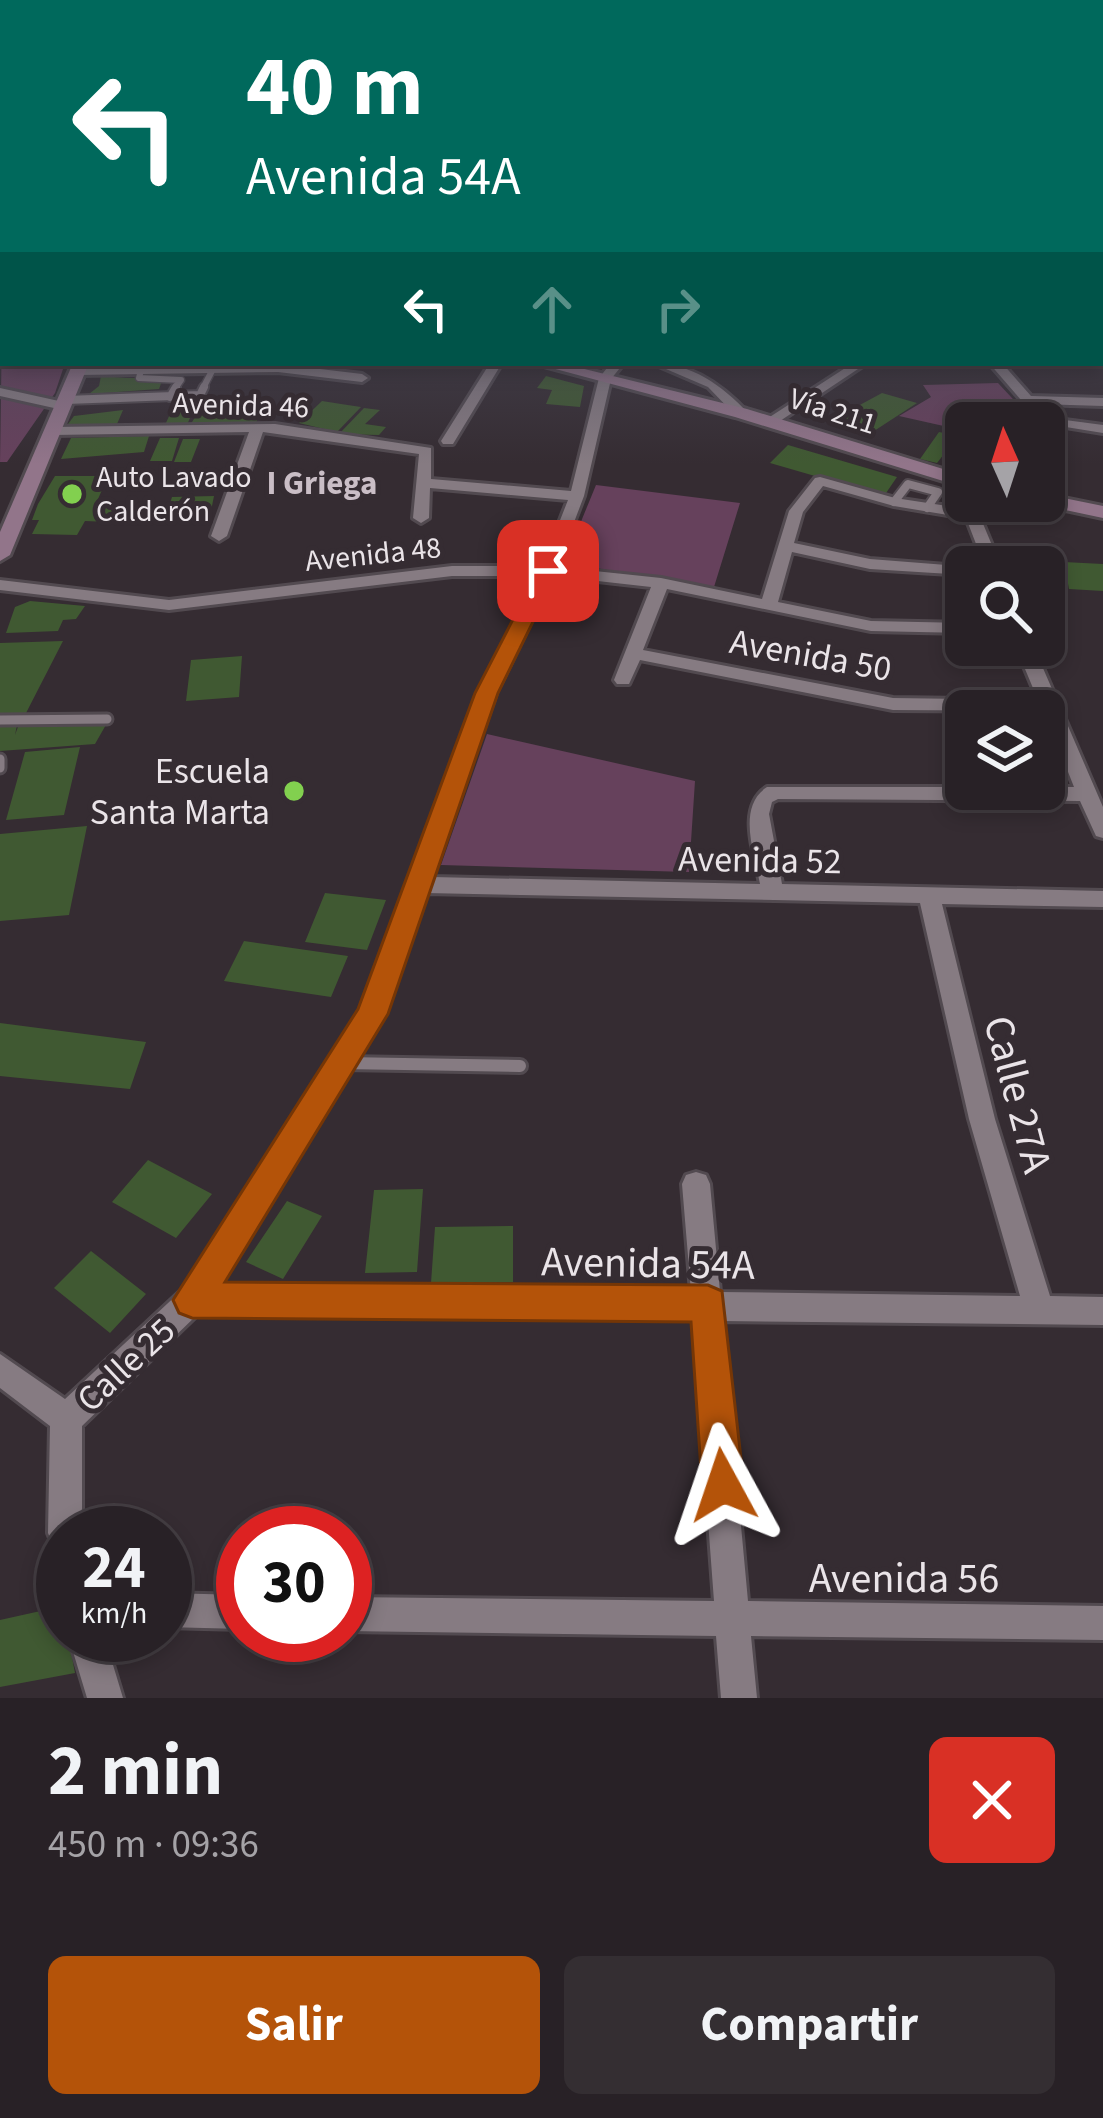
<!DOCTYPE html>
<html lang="es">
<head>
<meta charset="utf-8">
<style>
	body { margin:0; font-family:"Source Sans 3",sans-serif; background:#342e32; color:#f1f3f6; height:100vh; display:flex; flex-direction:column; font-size:45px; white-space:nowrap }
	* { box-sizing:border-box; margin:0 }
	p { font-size:39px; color:#a5a3a7 }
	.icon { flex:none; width:66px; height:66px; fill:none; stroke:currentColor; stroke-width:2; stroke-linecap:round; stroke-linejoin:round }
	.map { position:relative; height:1698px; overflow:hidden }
	.panel { display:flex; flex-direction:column; background:#282126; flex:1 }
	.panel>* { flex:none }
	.hud { position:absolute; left:0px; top:0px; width:1104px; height:366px; box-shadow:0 6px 18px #0003,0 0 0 3px #443e43; background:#00695c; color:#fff; overflow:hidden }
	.needle { width:78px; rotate:357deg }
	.fabs { position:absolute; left:945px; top:402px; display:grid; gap:24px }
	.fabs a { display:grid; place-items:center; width:120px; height:120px; border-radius:18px; background:#282126; box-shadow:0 6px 18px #0003,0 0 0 3px #443e43; font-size:60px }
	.speed { position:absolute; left:36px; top:1506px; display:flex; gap:24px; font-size:60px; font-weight:700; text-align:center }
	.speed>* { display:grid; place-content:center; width:156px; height:156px; border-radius:50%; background:#282126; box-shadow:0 6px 18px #0003,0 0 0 3px #443e43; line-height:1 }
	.speed small { font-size:30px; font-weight:400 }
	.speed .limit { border:18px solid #d22; background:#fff; color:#111 }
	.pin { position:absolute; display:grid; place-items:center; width:102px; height:102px; color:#fff; margin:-51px; border-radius:24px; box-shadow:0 6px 18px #0006 }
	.me { position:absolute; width:132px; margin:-66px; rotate:355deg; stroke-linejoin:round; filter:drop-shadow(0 0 9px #0008) }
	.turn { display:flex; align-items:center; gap:42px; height:252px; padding:0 48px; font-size:54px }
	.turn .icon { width:156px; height:156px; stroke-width:2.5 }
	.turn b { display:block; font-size:84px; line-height:102px }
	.lanes { display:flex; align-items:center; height:114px; padding:0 48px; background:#0003; justify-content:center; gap:60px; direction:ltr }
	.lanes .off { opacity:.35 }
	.round { display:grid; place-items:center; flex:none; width:126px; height:126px; border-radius:18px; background:#342e32 }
	.summary { display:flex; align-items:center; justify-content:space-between; height:204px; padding:0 48px }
	h1 { font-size:72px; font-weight:700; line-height:90px }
	.button { display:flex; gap:24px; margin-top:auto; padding:24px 48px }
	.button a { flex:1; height:138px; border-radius:18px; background:#b45309; color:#fff; font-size:48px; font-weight:700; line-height:138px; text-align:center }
	.button a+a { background:#342e32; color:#f1f3f6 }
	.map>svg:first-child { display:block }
</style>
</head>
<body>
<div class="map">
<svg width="1103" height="1698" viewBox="0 0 1103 1698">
	<rect width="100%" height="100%" fill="#352c32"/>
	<path fill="#66415c" d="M3 259V363H65L55 393 7 462H0Z
		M998 383 1035 423H966V431L899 416 931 397 923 385Z
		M596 485 740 503 714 587 564 563Z
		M487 734 695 781 689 872 441 865Z"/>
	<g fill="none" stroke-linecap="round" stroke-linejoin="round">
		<path fill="#8b617f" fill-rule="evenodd" d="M0 250H3V262H0Z
			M1101 310H1103V323H1101Z"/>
	</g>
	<path fill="#405932" d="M101 376 127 378H163L159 389 89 394 99 386Z
		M546 376 584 386 580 407 546 404 552 390 537 388Z
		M882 393 917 403 871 433 855 428 860 423 832 420Z
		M176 401H197L187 425H165Z
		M205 401 226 402 221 410 260 412 255 426 189 427Z
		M322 401 341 404 361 407 337 432 299 423Z
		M364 408 380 410 365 424 386 427 379 435 339 434Z
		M123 410 117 424H68L74 416Z
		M939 432 958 436 937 463 920 459Z
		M149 436 144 452 61 459 71 438Z
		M160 438H179L172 461H150Z
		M183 439H200L191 462H174Z
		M788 445 897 477 884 496 770 463Z
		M55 476H108L95 506H118L108 522 85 521 77 535 32 534 39 520H32L38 504Z
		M214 496 211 511 167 513 172 497Z
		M990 505 1027 508 1034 522H993Z
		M1064 562 1103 564V591L1069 589Z
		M30 601 85 606 76 619 63 620 58 631 6 633 15 607Z
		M63 641 25 715H0V643Z
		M242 656 239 697 186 701 191 660Z
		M18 720 15 735 19 724 107 723 95 744 0 751V721Z
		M80 747 64 815 6 820 25 752Z
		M87 826 69 915 0 921V834Z
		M325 893 386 900 367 950 305 942Z
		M244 941 348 956 331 997 224 981Z
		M0 1023 146 1042 130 1089 0 1076Z
		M148 1160 212 1194 176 1238 112 1202Z
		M423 1189 417 1272 365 1273 374 1190Z
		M287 1201 322 1216 283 1279 246 1262Z
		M513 1226V1282L431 1283 435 1227Z
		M91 1251 146 1294 110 1333 54 1288Z
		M63 1606V1635H68L75 1673 0 1687V1620Z"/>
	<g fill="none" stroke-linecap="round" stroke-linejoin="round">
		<g stroke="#524a50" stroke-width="9">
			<path id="service-far3" d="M141 370 139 378 181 380 174 390
				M202 390 213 369"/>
		</g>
		<g stroke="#524a50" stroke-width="12">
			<path id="service-far2" d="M170 397 176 387
				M66 400 200 395 204 387
				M894 502 908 484 938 492 927 508"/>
		</g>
		<g stroke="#524a50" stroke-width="15">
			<path id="service-far1" d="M0 720 107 719
				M0 759V768"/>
		</g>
		<g stroke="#524a50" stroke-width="18">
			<path id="service" d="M343 1063 520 1066"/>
		</g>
		<g stroke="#524a50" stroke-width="6">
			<path id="minor" d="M1101 231 1103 232V240L1101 239Z
				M1101 261H1103V267H1101Z
				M1101 346H1103V354H1101Z
				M490 363H502L453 444H443L441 441Z
				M611 363H624L611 379 584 496 557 567 661 578 762 599 789 511 815 478 820 477 895 498 967 509 971 501H985L979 514 1001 567H985L966 518 894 506 823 486 803 512 794 543 870 559 972 567H966V575L870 569 792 552 778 602 871 621 966 623V633L871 631 667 589 643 650 893 698 1038 700 1015 645H1033L1103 807V838L1096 836 1080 801 778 799 772 802 769 814 782 884 1103 891V907L942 904 995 1119 1050 1296 1103 1297V1325L722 1321 748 1601 1103 1606V1640L751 1636 757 1698H721L716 1636 345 1631V1597L714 1601 693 1320 198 1314 82 1426V1533H63V1549L53 1545 48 1533 50 1426 0 1388V1354L65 1399 182 1290 361 1011 478 693 538 576H452L169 610 0 590V580L169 600 452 566H542L568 500 430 488 429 518 421 523 413 518 419 454 263 432 227 536 219 541 211 536 249 432 53 435 46 431 53 427 275 424 431 448V479L571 491 599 378ZM553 576 651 587 614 680 617 684H629L640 660 893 710 1044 711 1074 787H767C736 807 755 854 760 884L432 877 496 693ZM426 893 920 903 969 1119 1020 1296 720 1292 710 1184 706 1175 696 1172 686 1175 682 1184 691 1292 217 1286 380 1021Z
				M652 363C691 363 722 385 748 413L736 416 708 387Z
				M853 363H867L774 425 762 422Z
				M989 363H1002L1031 396 1103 398V406L1038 404 1050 418 1103 425V433L1041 423Z
				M278 364 362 374 368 378 362 382 278 372 78 375 72 371 78 367Z
				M0 388 68 403 70 406 63 410 0 396Z
				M165 1593 243 1595V1629L165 1627Z
				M68 1635H104L123 1698H87Z"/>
		</g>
		<g stroke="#524a50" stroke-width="6">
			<path id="secondary" d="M73 363H89L10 555 0 561V532Z
				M533 363H560L747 409 966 476V488L735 417Z
				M1044 494 1103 506V518L1037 504 1035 501H1044Z"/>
		</g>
		<g stroke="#524a50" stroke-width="6">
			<path id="trunk" d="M0 280H3V290H0Z"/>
		</g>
		<use href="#service-far3" stroke="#867b82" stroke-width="6"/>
		<use href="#service-far2" stroke="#867b82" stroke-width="8"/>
		<use href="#service-far1" stroke="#867b82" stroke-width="9"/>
		<use href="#service" stroke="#867b82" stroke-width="12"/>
		<use href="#minor" fill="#867b82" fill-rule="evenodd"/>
		<use href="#secondary" fill="#92758a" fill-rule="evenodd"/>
		<use href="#trunk" fill="#a66c97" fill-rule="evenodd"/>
	</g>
	<linearGradient id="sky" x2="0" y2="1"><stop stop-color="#1d181c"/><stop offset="0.49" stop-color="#4b4b5a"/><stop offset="1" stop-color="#4b4b5a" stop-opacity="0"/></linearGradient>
	<rect width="1103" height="464" fill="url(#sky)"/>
	<path fill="#b45309" stroke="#753606" stroke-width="3" d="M548 564 558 571 498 693 388 1014 225 1282 708 1285 722 1291 744 1485 738 1500 723 1506 708 1500 702 1485 691 1322 192 1318 179 1313 173 1300 358 1009 475 693 538 571Z"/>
	<g fill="#82d04f" stroke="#352c32" stroke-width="4.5">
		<circle cx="72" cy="494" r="12"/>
		<circle cx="294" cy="791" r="12"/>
	</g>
	<g text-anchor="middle" stroke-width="10" stroke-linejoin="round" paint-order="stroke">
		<g font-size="30" fill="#eae4e8" stroke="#352c32">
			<text transform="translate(241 405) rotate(2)" y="10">Avenida 46</text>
			<text transform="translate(833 411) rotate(18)" y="10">Vía 211</text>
			<text transform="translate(373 554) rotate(-6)" y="10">Avenida 48</text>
		</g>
		<g font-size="30" fill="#eae4e8" stroke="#352c32" text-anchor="start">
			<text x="96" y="487">Auto Lavado<tspan x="96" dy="34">Calderón</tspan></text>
		</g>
		<g font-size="33" font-weight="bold" fill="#cabec6" stroke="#352c32">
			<text x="322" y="494">I Griega</text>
		</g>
		<g font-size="36" fill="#eae4e8" stroke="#352c32">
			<text transform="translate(811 654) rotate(10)" y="13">Avenida 50</text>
			<text transform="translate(760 859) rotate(1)" y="13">Avenida 52</text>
			<text transform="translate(125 1364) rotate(-43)" y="13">Calle 25</text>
		</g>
		<g font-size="36" fill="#eae4e8" stroke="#352c32" text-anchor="end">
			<text x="270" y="783">Escuela<tspan x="270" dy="41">Santa Marta</tspan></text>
		</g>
		<g font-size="42" fill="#eae4e8" stroke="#352c32">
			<text transform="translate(1019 1094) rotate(75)" y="15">Calle 27A</text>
			<text transform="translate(648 1262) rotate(1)" y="15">Avenida 54A</text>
			<text x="904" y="1592">Avenida 56</text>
		</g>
	</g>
</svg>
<div class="fabs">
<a><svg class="needle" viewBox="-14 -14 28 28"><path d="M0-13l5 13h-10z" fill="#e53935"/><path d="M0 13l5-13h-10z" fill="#a5a3a7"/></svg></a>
<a><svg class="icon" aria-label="search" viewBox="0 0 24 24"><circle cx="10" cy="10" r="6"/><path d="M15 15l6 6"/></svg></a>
<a><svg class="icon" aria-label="layers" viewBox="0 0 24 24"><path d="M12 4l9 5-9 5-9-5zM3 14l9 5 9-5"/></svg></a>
</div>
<div class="speed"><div>24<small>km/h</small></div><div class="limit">30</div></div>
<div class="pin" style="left:548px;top:571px;background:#d93025"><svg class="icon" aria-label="arrive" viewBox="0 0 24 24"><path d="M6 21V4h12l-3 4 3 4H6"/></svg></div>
<svg class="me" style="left:723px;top:1485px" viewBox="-20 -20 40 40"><path d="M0-17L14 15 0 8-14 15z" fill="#b45309" stroke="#fff" stroke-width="4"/></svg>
<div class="hud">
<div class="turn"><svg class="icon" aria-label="left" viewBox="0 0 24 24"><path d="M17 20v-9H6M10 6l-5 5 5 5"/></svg><div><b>40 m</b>Avenida 54A</div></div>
<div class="lanes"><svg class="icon" aria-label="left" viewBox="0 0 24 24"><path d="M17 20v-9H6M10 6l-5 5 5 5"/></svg><svg class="icon off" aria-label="ahead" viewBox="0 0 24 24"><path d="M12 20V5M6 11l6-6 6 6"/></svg><svg class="icon off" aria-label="right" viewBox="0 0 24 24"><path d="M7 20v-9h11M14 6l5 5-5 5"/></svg></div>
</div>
</div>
<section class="panel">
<div class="summary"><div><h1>2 min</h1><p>450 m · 09:36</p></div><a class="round" style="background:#d93025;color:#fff"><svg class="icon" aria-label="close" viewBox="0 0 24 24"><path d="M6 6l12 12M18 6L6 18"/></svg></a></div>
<div class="button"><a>Salir</a><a>Compartir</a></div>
</section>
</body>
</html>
